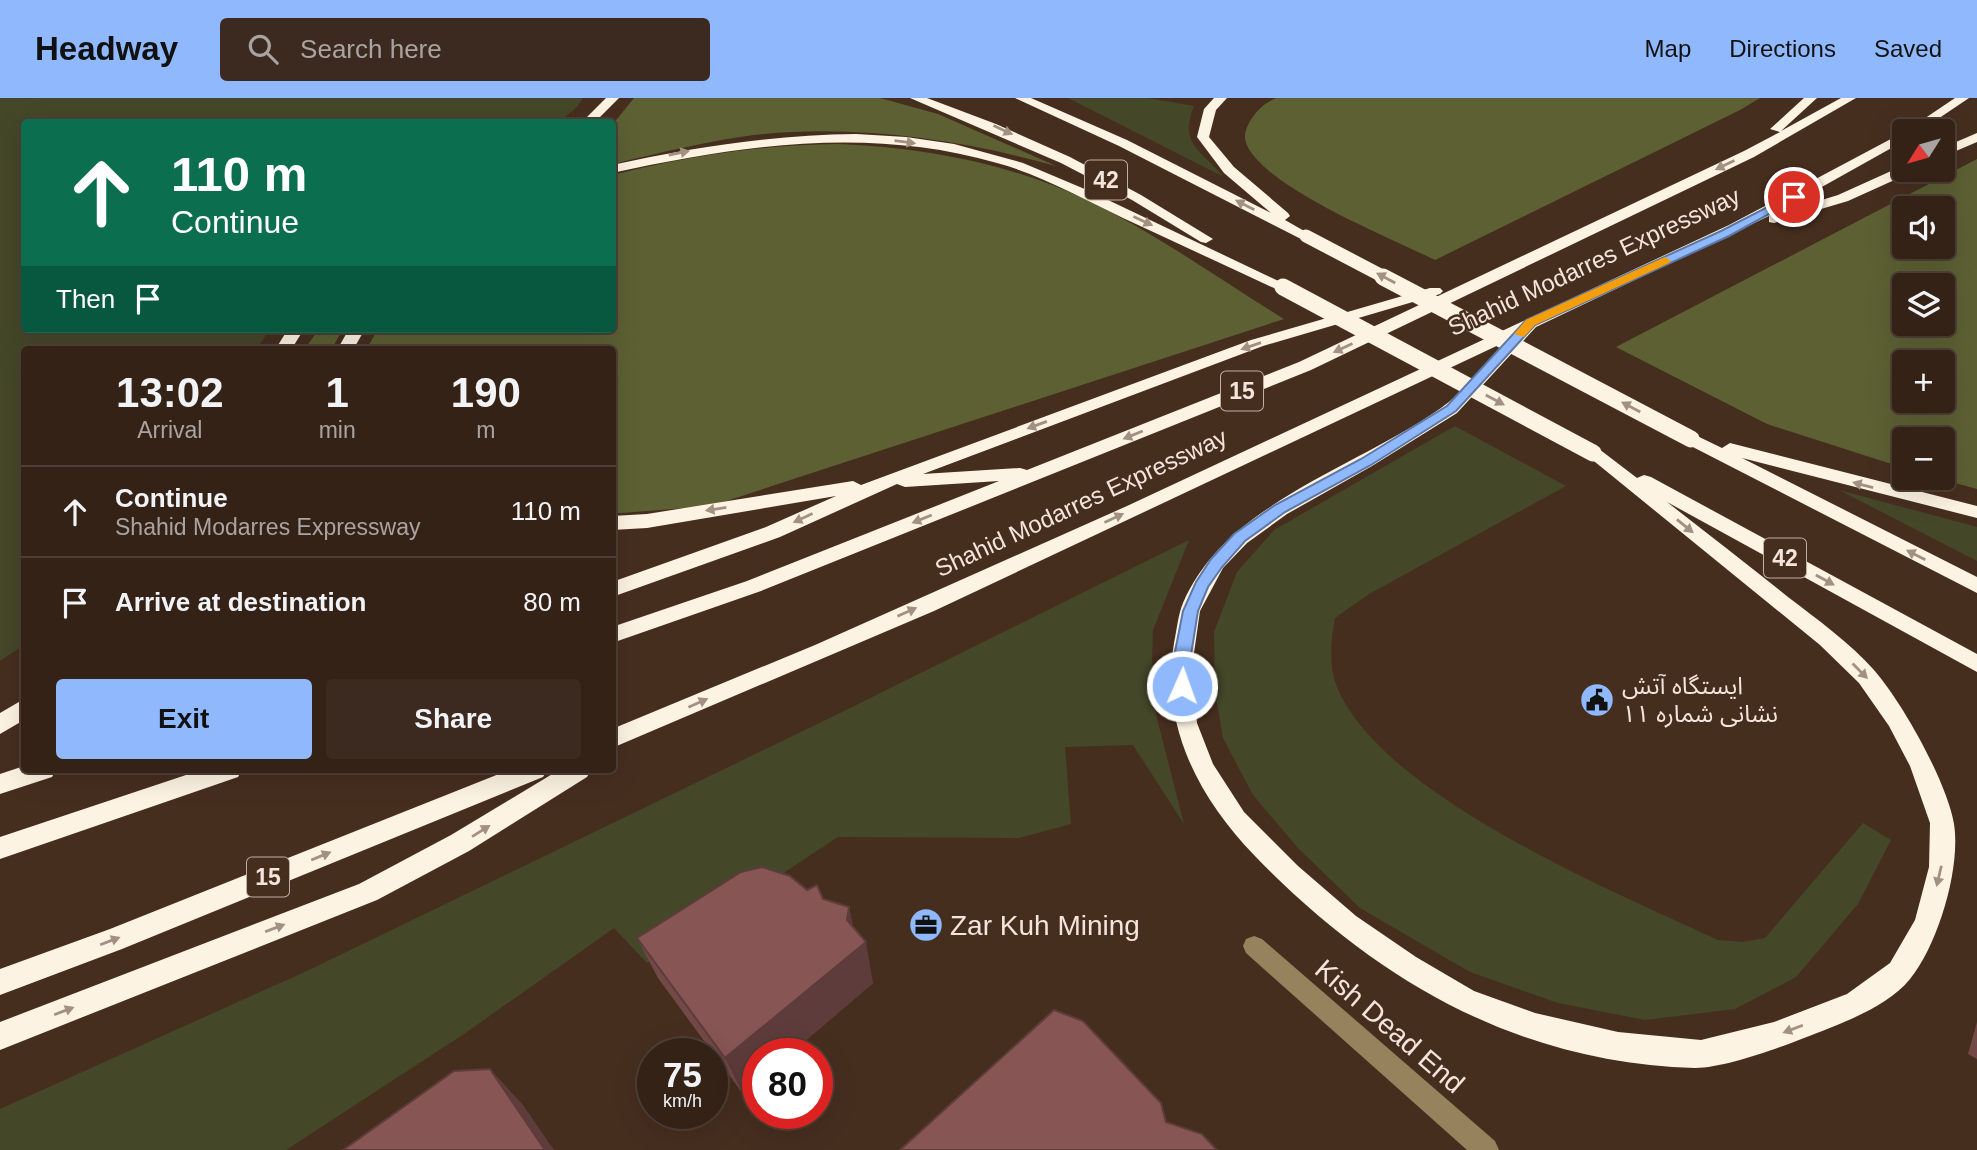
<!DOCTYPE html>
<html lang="en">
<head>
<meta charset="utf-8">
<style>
	body { margin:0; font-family:Helvetica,"Noto Sans Arabic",sans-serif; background:#3c2a20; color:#f1f3f6; height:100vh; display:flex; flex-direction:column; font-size:26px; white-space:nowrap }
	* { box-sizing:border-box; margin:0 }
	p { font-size:23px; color:#a9a4a1 }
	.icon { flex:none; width:38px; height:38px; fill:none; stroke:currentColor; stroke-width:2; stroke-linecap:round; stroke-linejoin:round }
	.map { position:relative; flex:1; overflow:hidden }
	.drawer { position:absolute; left:21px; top:248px; width:595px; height:427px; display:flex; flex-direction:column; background:#342217; border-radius:7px; box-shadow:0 7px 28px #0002,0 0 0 2px #4e3f36 }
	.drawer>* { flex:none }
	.top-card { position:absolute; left:21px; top:21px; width:595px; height:214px; border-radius:7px; box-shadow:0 7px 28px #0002,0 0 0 2px #4e3f36; background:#0b6e4f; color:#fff; overflow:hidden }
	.needle { width:46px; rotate:233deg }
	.controls { position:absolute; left:1892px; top:21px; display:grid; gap:14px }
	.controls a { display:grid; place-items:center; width:63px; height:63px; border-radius:7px; background:#342217; box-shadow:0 7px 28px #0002,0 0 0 2px #4e3f36; font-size:35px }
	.speed { position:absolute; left:637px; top:940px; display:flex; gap:14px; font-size:35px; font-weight:700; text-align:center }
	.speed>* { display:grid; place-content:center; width:91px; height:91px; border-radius:50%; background:#342217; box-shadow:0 7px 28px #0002,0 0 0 2px #4e3f36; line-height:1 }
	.speed small { font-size:18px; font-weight:400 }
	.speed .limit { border:10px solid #d22; background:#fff; color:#111 }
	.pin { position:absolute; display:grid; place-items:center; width:60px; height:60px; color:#fff; margin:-30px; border:4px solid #fff; border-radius:50%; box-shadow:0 2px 7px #0007 }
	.me { position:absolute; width:77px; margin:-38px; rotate:2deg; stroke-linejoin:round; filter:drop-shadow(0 0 5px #0008) }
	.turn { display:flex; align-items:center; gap:24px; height:147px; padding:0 35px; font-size:32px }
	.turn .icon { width:91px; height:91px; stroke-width:2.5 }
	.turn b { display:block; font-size:49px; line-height:60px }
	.then { display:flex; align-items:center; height:66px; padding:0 35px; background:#0003; gap:14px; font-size:26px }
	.eta { display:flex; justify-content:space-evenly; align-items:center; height:119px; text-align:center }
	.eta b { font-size:42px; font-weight:600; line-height:49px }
	.cta { display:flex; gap:14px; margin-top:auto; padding:14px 35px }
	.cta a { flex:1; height:80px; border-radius:7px; background:#8fb8fd; color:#111; font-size:28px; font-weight:600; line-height:80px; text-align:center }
	.cta a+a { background:#3c2a20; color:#f1f3f6 }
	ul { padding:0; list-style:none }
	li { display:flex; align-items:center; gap:21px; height:91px; padding:0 35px; border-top:2px solid #4e3f36 }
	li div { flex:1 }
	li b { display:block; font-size:26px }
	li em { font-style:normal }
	header { display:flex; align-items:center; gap:42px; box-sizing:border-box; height:98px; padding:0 35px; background:#8fb8fd; color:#111 }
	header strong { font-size:33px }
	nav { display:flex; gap:38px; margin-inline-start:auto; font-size:24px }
	.search { width:490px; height:63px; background:#3c2a20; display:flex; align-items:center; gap:18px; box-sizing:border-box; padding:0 24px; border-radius:7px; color:#a9a4a1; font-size:26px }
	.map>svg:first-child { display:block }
</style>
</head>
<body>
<header>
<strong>Headway</strong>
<div class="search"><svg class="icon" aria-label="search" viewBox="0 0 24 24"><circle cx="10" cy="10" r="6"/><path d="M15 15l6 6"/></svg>Search here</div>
<nav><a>Map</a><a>Directions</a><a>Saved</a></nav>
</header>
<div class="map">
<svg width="1977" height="1052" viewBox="0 0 1977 1052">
	<rect width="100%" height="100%" fill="#462e1f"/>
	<path fill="#454729" d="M0 0H583L577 9 559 24H24V231H270L256 252H24V547L0 563Z
		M1068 0H1148L1194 8C1178 46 1202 53 1224 79Z
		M1455 328 1566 388 1369 496 1335 520C1331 543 1328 566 1337 589 1381 697 1614 794 1718 842L1743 844 1765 840 1863 725 1891 742 1858 806 1796 879 1735 911 1645 922 1558 905 1470 874 1360 810 1298 750 1253 697 1223 640 1215 593 1214 534 1237 474 1274 432Z
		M1839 392 1977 429V463Z
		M1189 442 1153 532 1151 597 1184 726 1133 647 1065 649 1071 726 1019 740 838 739 647 865 614 830 464 936 286 1052H0V1011L309 872 838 616Z"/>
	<path fill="#5c6033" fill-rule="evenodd" d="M634 0H880L938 16 1056 68C959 41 855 26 754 37 707 43 659 55 613 66V26Z
		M1276 0H1760L1740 12 1435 162C1391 140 1263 89 1246 45 1243 36 1247 28 1252 20 1259 10 1265 5 1276 0Z
		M838 46C910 49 979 60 1047 85 1126 114 1211 176 1284 221L711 408 622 415H613L612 252H366L378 231H612L613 77C688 58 760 47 838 46Z
		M1977 61V391L1937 380H1942V341H1904V370L1767 326 1616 249ZM1904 110H1942V149H1904ZM1904 187H1942V226H1904ZM1942 264V303H1904V264Z
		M319 231H343L331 252H304Z"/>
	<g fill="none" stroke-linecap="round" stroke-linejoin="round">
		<path fill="#96825d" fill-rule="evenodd" d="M1254 838 1262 841 1495 1043 1499 1052H1467L1246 855 1243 848 1246 841Z"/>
		<path fill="#fdf3e2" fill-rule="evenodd" d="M606 0H619L595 24H582Z
			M910 0H927L996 26 1070 59 1141 97 1213 141 1206 145 1201 144 1132 102 1061 65Z
			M1015 0H1031L1127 42 1271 115 1224 75 1197 39 1204 11 1214 0H1227L1216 12 1209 39 1234 69 1288 115 1290 118 1285 122 1313 138 1306 142 1301 141 1119 48Z
			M1804 0H1817L1781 33 1841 0H1856L1754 59 1311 272 761 493 612 545V529L747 483 999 383 905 389 897 386 780 439 612 499V484L766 429 836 398 647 430 612 432V418L647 416 853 383 861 387 1251 242 1430 190H1440L1443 193 1440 196 1263 248 923 376 1020 370 1027 372 1299 264 1744 53 1780 34 1770 31Z
			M1955 0H1969L1920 33H1906Z
			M1904 34V43L1770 118 1838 97 1900 69 1911 72 1910 75 1848 103 1774 125 1769 124V118L1536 229 1457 315 1372 368 1287 416 1247 445 1223 470 1200 513 1192 569 1197 625 1213 666 1244 714 1298 768 1356 818 1416 859 1474 893 1535 915 1618 934 1701 942 1774 924 1847 896 1890 865 1915 822 1929 769 1930 725 1910 668 1889 628 1859 585 1820 547 1584 355 1587 351H1599L1637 380 1644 377 1651 379 1977 556V574L1667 404C1707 435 1748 467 1788 499 1818 522 1849 544 1874 572 1902 604 1947 684 1954 726 1961 770 1938 847 1910 881 1887 910 1837 927 1804 940 1776 951 1724 970 1695 970 1517 965 1375 882 1254 757 1198 699 1160 626 1174 545 1177 531 1178 517 1183 505 1226 405 1356 370 1441 310 1465 293 1485 265 1505 244L934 513 612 650V631L815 547 1127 408 1729 127Z
			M1977 35V44L1942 59V50Z
			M856 36 906 39 954 46 1023 65 1087 92 1291 189 1283 194 1278 192C1226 168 1175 144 1123 120 1082 100 1041 77 997 65 870 28 739 47 612 75V67C694 49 773 37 856 36Z
			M288 231H304L291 252H275Z
			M349 231H365L353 252H337Z
			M1691 335 1722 350 1730 345 1977 408V420L1742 360 1977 479V495L1685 345 1682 341 1685 337Z
			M24 601V622L0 636V615Z
			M24 668V672H56L52 679 0 696V676Z
			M201 672H242L238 679 0 761V739Z
			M509 672H547L543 679 122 851 0 897V871L110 831Z
			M559 672H591L587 679 469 753 377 802 0 952V924L359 786 451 737Z"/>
		<path stroke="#fdf3e2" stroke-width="13" d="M1306 138 1386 180"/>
		<path stroke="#fdf3e2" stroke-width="17" d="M1383 179 1691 341
			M1283 189 1593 355"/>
	</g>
	<path fill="#734948" d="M807 792 823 801 849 809 853 829 873 885 743 996 658 880 637 840Z
		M1977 924V961L1968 956Z"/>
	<path fill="#5e3c3b" d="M849 809 857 851 866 844 873 885 790 956H758V983L743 996 725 960 847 822Z
		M490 971 523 1007 554 1052H545Z"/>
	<path fill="#865554" stroke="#5e3c3b" stroke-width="2" d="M762 769 790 778 807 792 817 787 823 801 849 809 847 822 866 844 725 960 637 840 741 774Z
		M1054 912 1083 923 1161 1005 1166 1024 1202 1036 1217 1052H900Z
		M490 971 545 1052H343L454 973Z"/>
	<defs><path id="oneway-solid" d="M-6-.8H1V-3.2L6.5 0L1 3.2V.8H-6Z" transform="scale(1.75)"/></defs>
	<g fill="#a29080">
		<use href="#oneway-solid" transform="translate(1003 32) rotate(25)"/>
		<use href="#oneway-solid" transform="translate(905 44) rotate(7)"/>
		<use href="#oneway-solid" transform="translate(679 55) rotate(-12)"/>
		<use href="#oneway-solid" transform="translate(1725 67) rotate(154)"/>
		<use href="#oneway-solid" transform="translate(1245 107) rotate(-153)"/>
		<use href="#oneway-solid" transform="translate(1143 123) rotate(25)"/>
		<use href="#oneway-solid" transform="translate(1386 180) rotate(-152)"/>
		<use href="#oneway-solid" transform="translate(1251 248) rotate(161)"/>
		<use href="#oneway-solid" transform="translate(1343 250) rotate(155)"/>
		<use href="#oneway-solid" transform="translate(1495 302) rotate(28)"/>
		<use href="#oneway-solid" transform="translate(1631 309) rotate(-152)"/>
		<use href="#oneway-solid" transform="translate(1037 327) rotate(160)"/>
		<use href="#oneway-solid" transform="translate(1133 337) rotate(158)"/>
		<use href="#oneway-solid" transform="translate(1863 387) rotate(-165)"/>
		<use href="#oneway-solid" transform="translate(716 411) rotate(171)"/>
		<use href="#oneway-solid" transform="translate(803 420) rotate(155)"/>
		<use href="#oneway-solid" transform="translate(1114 420) rotate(-25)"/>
		<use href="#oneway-solid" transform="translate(922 421) rotate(158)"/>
		<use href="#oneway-solid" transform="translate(1685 428) rotate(39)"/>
		<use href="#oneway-solid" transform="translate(1916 457) rotate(-153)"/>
		<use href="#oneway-solid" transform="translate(1825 482) rotate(29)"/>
		<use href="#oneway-solid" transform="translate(907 514) rotate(-24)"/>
		<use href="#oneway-solid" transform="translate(1860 573) rotate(45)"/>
		<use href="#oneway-solid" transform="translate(698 605) rotate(-24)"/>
		<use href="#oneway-solid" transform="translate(481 733) rotate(-32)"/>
		<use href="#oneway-solid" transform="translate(321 758) rotate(-22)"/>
		<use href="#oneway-solid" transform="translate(1939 778) rotate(103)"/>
		<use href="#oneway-solid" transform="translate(275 830) rotate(-21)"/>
		<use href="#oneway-solid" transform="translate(110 843) rotate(-21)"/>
		<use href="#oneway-solid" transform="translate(64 913) rotate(-21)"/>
		<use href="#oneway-solid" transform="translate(1793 931) rotate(159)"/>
	</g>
	<path fill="#8fb8fd" stroke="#5d78a4" stroke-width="2" d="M1791 97 1800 99 1729 138 1535 227 1456 313 1371 367 1285 414 1245 443 1222 469 1208 489 1198 513 1189 569 1191 588 1188 592H1177L1172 569 1183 513 1196 484 1211 461 1234 436 1275 407 1361 361 1447 308 1526 222 1721 133Z"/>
	<path fill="#f59e0b" d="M1665 159 1671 163 1669 165 1535 227 1524 239 1514 236 1526 222Z"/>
	<defs>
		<g id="civic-disc" transform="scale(1.75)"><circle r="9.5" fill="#8fb8fd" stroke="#462e1f"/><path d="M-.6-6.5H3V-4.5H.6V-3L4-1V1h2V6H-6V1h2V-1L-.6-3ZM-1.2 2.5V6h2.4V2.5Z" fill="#111"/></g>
		<g id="office-disc" transform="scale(1.75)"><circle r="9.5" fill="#8fb8fd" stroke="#462e1f"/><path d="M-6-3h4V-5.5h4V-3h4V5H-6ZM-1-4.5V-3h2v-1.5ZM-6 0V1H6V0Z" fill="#111"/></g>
	</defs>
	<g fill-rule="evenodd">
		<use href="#civic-disc" x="1597" y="602"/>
		<use href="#office-disc" x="926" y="827"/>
	</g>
	<g text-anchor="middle" stroke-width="5" stroke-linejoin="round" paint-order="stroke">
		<g fill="#462e1f" stroke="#c0ada3" stroke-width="2">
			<rect x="1085" y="62.5" width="42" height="39" rx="5"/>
			<rect x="1221" y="273.5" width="42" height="39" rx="5"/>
			<rect x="1764" y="440.5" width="42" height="39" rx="5"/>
			<rect x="247" y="759.5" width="42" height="39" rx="5"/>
		</g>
		<g font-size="23" font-weight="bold" fill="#f4e4db">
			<text x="1106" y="90">42</text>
			<text x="1242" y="301">15</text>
			<text x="1785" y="468">42</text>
			<text x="268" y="787">15</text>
		</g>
		<g font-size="24" fill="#f4e4db" stroke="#462e1f">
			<text transform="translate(1594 164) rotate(-25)" y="8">Shahid Modarres Expressway</text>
			<text transform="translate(1081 405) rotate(-25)" y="8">Shahid Modarres Expressway</text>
		</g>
		<g font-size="24" fill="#f4e4db" stroke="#462e1f" text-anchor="start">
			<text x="1622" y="596">ایستگاه آتش<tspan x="1622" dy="28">نشانی شماره ۱۱</tspan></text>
		</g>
		<g font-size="28" fill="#f4e4db" stroke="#462e1f" text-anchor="start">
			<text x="950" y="837">Zar Kuh Mining</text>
		</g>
		<g font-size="28" fill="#f4e4db" stroke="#462e1f">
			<text transform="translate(1390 928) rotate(41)" y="10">Kish Dead End</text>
		</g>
	</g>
</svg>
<div class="controls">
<a><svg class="needle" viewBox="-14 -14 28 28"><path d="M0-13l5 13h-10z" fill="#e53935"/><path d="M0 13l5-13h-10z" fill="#a9a4a1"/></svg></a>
<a><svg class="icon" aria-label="sound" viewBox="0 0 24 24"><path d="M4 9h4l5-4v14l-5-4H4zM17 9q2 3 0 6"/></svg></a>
<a><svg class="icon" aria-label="layers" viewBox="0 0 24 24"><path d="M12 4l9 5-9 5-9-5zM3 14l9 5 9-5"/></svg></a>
<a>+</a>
<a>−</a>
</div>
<div class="speed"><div>75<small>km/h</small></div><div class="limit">80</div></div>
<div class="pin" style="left:1794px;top:99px;background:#d93025"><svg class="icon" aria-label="arrive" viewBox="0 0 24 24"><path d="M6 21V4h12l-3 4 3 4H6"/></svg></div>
<svg class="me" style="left:1182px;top:588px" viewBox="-20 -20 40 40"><circle r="17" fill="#8fb8fd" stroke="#fff" stroke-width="3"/><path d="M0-11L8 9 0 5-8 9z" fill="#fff"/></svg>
<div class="top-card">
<div class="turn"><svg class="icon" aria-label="ahead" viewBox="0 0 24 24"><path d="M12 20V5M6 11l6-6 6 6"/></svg><div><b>110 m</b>Continue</div></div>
<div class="then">Then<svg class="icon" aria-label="arrive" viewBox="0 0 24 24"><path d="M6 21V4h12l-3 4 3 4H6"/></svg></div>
</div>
<section class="drawer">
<div class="eta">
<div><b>13:02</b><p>Arrival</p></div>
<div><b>1</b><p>min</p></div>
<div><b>190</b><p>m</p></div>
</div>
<ul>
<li><svg class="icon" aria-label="ahead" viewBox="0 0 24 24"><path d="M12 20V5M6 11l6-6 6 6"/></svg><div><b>Continue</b><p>Shahid Modarres Expressway</p></div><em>110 m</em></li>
<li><svg class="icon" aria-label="arrive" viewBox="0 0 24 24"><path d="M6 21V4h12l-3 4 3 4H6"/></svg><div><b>Arrive at destination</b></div><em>80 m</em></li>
</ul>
<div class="cta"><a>Exit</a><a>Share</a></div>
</section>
</div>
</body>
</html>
